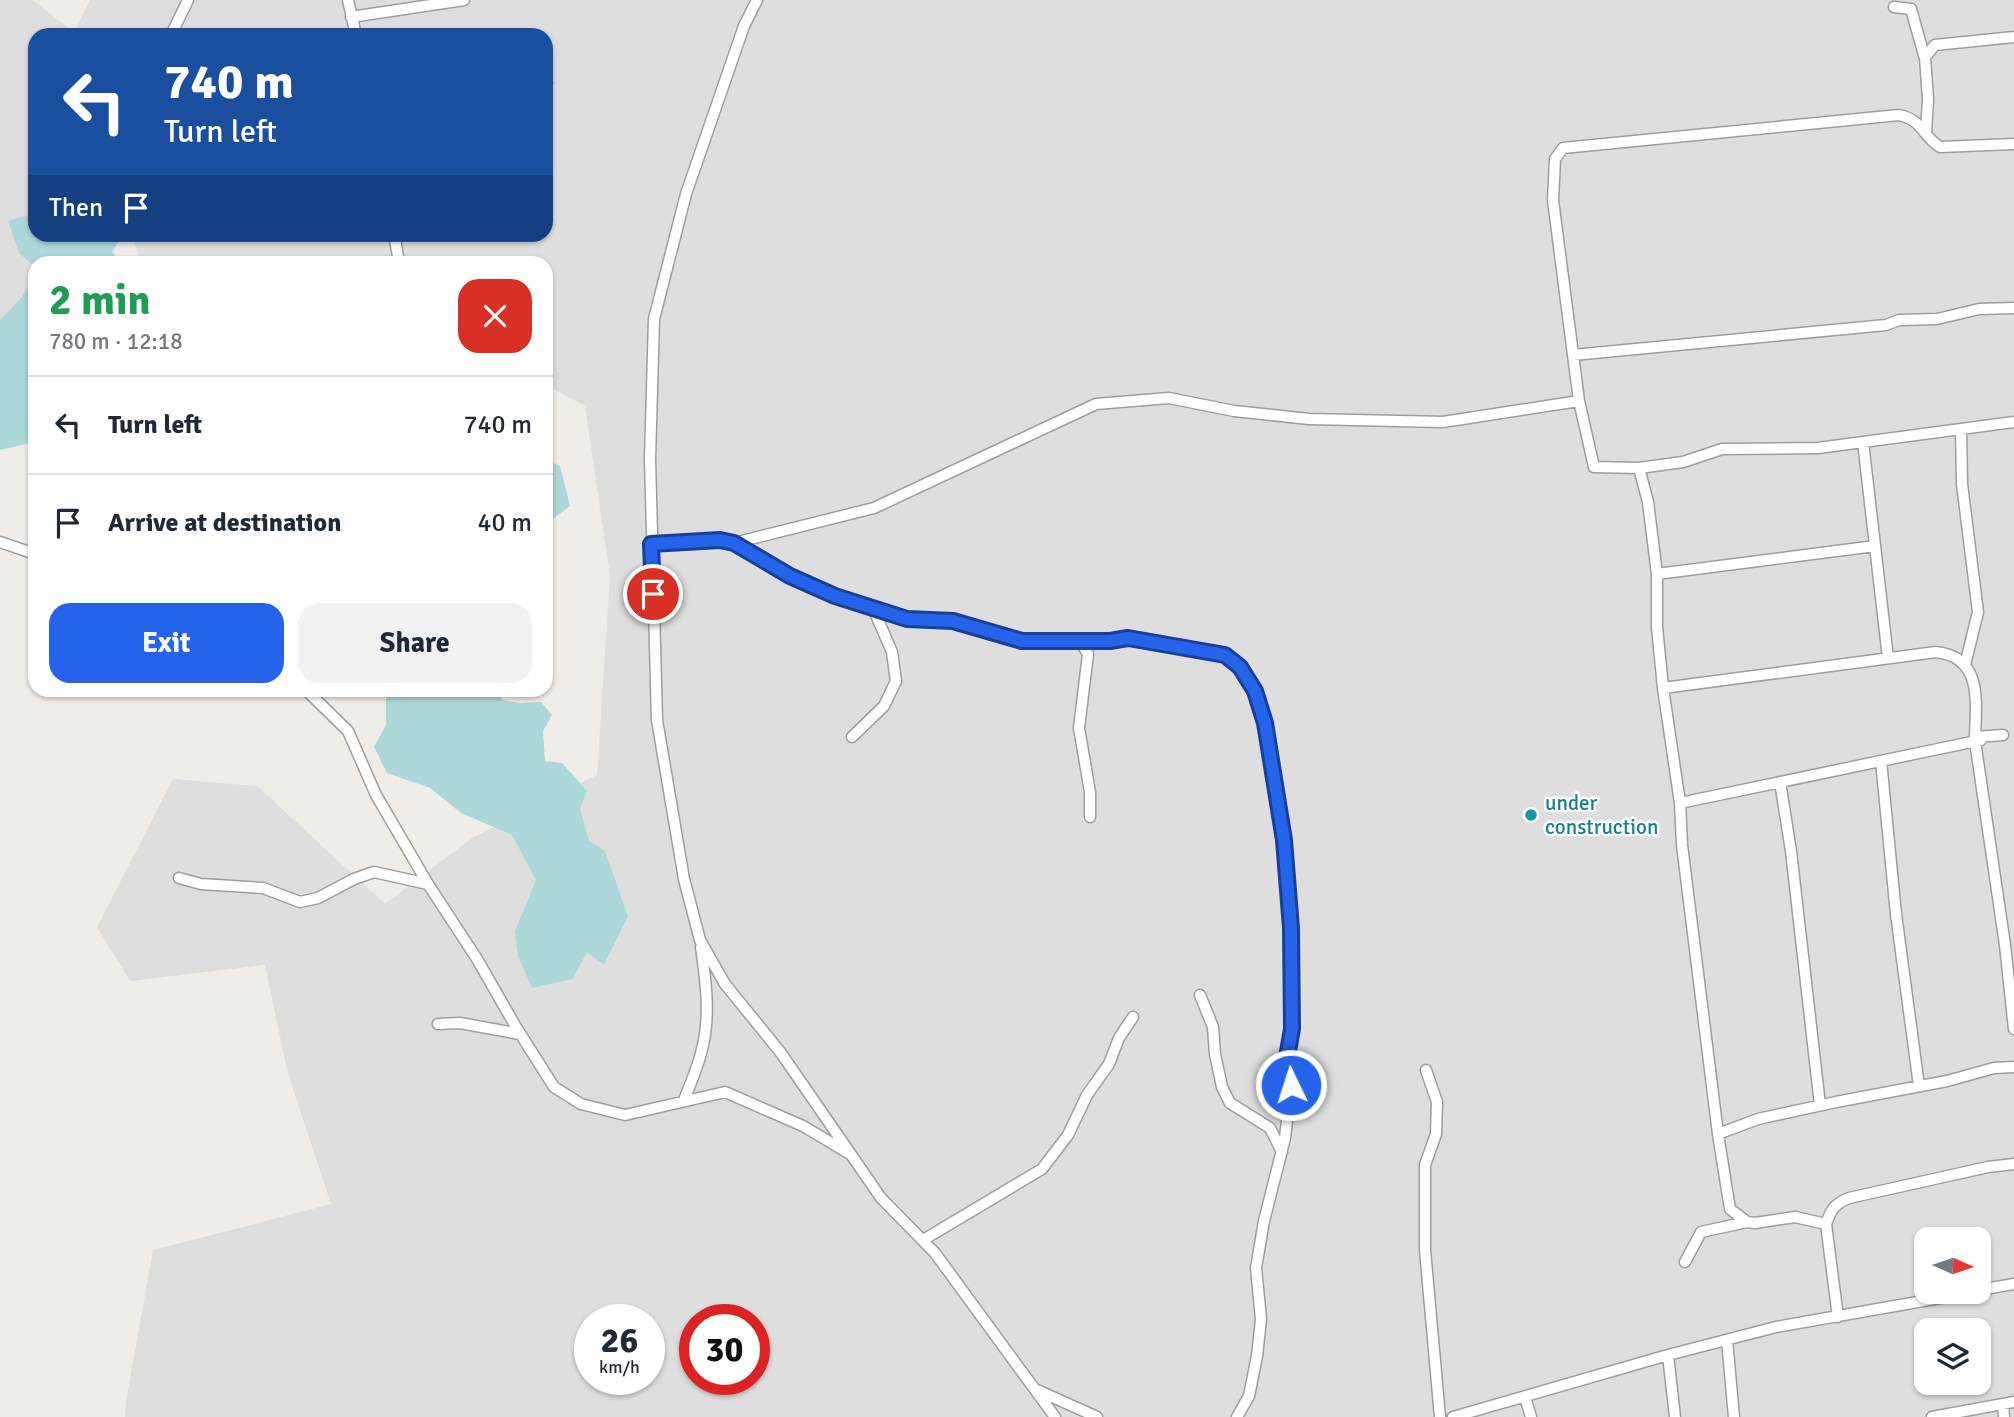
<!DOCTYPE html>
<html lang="en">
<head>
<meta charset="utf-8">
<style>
	body { margin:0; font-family:Signika,sans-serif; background:#f2f2f3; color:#1f2937; height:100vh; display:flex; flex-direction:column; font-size:26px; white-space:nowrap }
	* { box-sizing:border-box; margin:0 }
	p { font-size:23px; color:#747a83 }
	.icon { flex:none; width:38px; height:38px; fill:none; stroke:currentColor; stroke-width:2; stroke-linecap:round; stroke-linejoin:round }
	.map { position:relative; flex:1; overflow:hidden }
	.drawer { position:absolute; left:28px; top:256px; width:525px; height:441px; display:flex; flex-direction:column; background:#fff; border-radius:21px; box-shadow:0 2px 5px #0004 }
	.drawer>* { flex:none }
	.hud { position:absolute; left:28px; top:28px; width:525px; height:214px; border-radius:21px; box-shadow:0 2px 5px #0004; background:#1a4fa0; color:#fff; overflow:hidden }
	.needle { width:46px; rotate:93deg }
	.controls { position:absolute; left:1914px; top:1227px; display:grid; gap:14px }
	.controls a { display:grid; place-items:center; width:77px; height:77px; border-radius:14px; background:#fff; box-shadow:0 2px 5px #0004; font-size:35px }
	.speed { position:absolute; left:574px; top:1304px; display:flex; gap:14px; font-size:35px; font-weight:700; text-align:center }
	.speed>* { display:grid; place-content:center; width:91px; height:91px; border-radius:50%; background:#fff; box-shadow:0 2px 5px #0004; line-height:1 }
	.speed small { font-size:18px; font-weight:400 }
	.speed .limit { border:10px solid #d22; background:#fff; color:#111 }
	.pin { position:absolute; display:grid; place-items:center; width:60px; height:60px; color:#fff; margin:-30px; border:4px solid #fff; border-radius:50%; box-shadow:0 2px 7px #0007 }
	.me { position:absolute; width:77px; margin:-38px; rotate:356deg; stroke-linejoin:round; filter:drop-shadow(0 0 5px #0008) }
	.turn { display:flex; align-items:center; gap:24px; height:147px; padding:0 21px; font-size:32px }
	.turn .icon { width:91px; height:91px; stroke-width:2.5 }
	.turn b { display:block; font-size:49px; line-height:60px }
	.then { display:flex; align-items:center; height:66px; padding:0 21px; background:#0003; gap:14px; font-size:26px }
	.round { display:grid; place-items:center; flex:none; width:74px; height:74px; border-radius:21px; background:#f2f2f3 }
	.overview { display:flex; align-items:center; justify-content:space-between; height:119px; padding:0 21px }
	h1 { font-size:42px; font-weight:700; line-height:52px; color:#1e9e55 }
	.primary-button { display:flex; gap:14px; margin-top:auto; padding:14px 21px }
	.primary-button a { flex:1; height:80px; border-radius:21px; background:#2563eb; color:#fff; font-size:28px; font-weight:700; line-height:80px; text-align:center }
	.primary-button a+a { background:#f2f2f3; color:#1f2937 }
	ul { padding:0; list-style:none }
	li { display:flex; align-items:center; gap:21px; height:98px; padding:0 21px; border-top:2px solid #e0e1e3 }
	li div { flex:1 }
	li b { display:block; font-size:26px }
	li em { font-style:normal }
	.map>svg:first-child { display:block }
</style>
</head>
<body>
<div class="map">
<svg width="2014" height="1417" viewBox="0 0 2014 1417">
	<rect width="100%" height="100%" fill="#f0ece8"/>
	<path fill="#dfdede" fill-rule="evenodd" d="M0 0H33L74 33 90 0H2014V1417H125L126 1401 153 1250 331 1204 287 1070 265 965 130 981 97 927 173 779 257 786 385 904 472 838 597 775 610 576 585 406 546 385V262H333L324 257 320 262H141L132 235 546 234V35H35V304L0 339ZM1927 1239H1979V1292H1927ZM590 1320H649V1379H590ZM695 1320H754V1379H695ZM1927 1330H1979V1382H1927Z"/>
	<path fill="#add8da" d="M35 213V234L123 235 112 252 120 262H35V267L19 253 8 221Z
		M35 273V442L0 450V320L22 297Z
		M546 460 560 466 570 506 546 524Z
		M383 690H498L502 700 520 703 541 702 552 715 543 731 545 761 562 763 587 791 580 809 589 841 605 851 628 916 604 965 587 952 573 979 532 988 518 956 515 931 536 880 512 835 461 813 430 788 387 773 374 747 386 725V692Z"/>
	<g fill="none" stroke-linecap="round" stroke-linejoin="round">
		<g stroke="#9e9e9e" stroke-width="13">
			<path id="minor" d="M348 0 356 35
				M757 0 744 26 686 194 654 319 650 459 657 720 684 879 700 940 725 984 781 1053 881 1198 935 1253 1055 1417
				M1894 7 1911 9 1925 59
				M351 17 464 0
				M171 35 188 0
				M546 84 547 83
				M1926 134 1928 99 1925 57 1935 45 2014 37
				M394 234 399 262
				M1573 355 1886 325 1899 320 1937 319 1979 309 2014 308
				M1579 401 1553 200 1555 159 1563 148 1899 115C1923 120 1922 136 1940 147L2014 144
				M1961 429 1962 484 1978 612 1965 665
				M1863 442 1888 658
				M1639 468 1683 462 1722 449 1818 448 2014 422
				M0 542 35 554
				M734 543 874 508 1096 404 1169 398 1234 411 1309 419 1443 422 1579 401 1594 467 1639 468 1648 502 1657 574V627L1663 688 1680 803 1682 845 1718 1134 1730 1209 1747 1222 1701 1232 1685 1262
				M651 544 720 540 734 543 790 576 835 596 907 619 953 621 1022 641H1110L1128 638 1225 655 1240 667 1255 691 1265 723 1284 840 1291 928 1292 1029 1287 1057 1291 1085 1285 1138 1264 1221 1256 1268 1261 1319 1257 1356 1249 1396 1237 1417
				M1657 574 1875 546
				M1080 641 1088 654 1079 728 1090 792V817
				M1663 688 1936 652C1983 657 1976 702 1975 737L2003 735
				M306 690 348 731 376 795 428 884 477 959 516 1027 554 1087 581 1104 625 1115 725 1092 803 1126 850 1154
				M852 737 884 706 896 681 892 652 873 608
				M1975 741 2005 945 2014 1029
				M1881 761 1896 914 1919 1086
				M1780 782 1791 851 1820 1105
				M1680 803 1981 740
				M179 878 201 884 263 888 300 902 318 898 354 879 374 872 428 884
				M1200 995 1213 1027 1215 1054 1222 1087 1230 1103 1270 1128 1282 1152
				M438 1024 460 1023 520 1034
				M1426 1070 1437 1102 1436 1134 1425 1165V1250L1440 1417
				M684 1100C690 1085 697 1069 701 1053 711 1019 706 982 701 947
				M1718 1134 1758 1119 1836 1102 1947 1081 1994 1068 2014 1067
				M1747 1222 1755 1223 1795 1217 1826 1224 1838 1317
				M1826 1224C1831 1210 1834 1204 1849 1198L1988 1167 2014 1164
				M923 1240 1042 1169 1068 1135 1087 1095 1109 1064 1119 1038 1133 1017
				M1979 1290 2014 1284
				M1727 1340 1734 1417
				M1668 1355 1675 1417
				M1037 1390 1097 1417
				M1525 1397 1531 1417
				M2003 1404 2004 1417
				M1453 1417 1668 1355 1776 1327 1974 1292
				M1932 1417 2014 1402"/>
		</g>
		<use href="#minor" stroke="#fff" stroke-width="10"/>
	</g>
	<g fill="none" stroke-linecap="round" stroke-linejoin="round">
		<g stroke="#184099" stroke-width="18">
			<path id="route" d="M653 594 651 544 720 540 734 543 790 576 835 596 907 619 953 621 1022 641H1110L1128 638 1225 655 1240 667 1255 691 1265 723 1284 840 1291 928 1292 1029 1287 1057 1291 1085"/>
		</g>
		<use href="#route" stroke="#2563eb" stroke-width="12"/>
	</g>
	<circle fill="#0f9aa8" stroke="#fff" stroke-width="2.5" cx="1531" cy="815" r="7"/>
	<g text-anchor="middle" stroke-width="5" stroke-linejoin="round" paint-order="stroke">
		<g font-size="21" fill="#0d838f" stroke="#fff" text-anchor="start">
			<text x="1545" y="810">under<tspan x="1545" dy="24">construction</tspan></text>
		</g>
	</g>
</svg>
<div class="controls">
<a><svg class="needle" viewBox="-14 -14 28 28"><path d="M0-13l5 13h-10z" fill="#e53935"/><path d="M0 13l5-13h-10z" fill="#747a83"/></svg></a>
<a><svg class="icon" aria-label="layers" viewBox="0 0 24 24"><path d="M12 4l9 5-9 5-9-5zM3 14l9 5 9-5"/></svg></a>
</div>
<div class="speed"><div>26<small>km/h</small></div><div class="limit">30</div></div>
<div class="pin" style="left:653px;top:594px;background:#d93025"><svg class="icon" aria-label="arrive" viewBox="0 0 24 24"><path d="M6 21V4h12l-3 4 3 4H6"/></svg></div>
<svg class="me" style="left:1291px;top:1085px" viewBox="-20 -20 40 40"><circle r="17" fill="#2563eb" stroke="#fff" stroke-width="3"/><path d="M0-11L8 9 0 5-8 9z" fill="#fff"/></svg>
<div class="hud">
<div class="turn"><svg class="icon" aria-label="left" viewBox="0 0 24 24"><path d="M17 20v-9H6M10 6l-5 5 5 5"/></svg><div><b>740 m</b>Turn left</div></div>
<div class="then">Then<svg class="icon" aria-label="arrive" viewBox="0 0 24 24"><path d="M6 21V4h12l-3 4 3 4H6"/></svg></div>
</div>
<section class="drawer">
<div class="overview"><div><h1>2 min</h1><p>780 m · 12:18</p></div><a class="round" style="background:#d93025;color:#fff"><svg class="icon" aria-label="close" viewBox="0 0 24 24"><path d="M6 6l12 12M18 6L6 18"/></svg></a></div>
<ul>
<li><svg class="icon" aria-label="left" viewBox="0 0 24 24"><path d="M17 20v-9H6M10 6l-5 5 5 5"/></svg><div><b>Turn left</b></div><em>740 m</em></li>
<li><svg class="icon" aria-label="arrive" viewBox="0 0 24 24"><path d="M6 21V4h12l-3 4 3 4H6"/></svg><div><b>Arrive at destination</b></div><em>40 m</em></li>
</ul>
<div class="primary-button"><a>Exit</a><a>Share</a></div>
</section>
</div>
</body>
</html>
